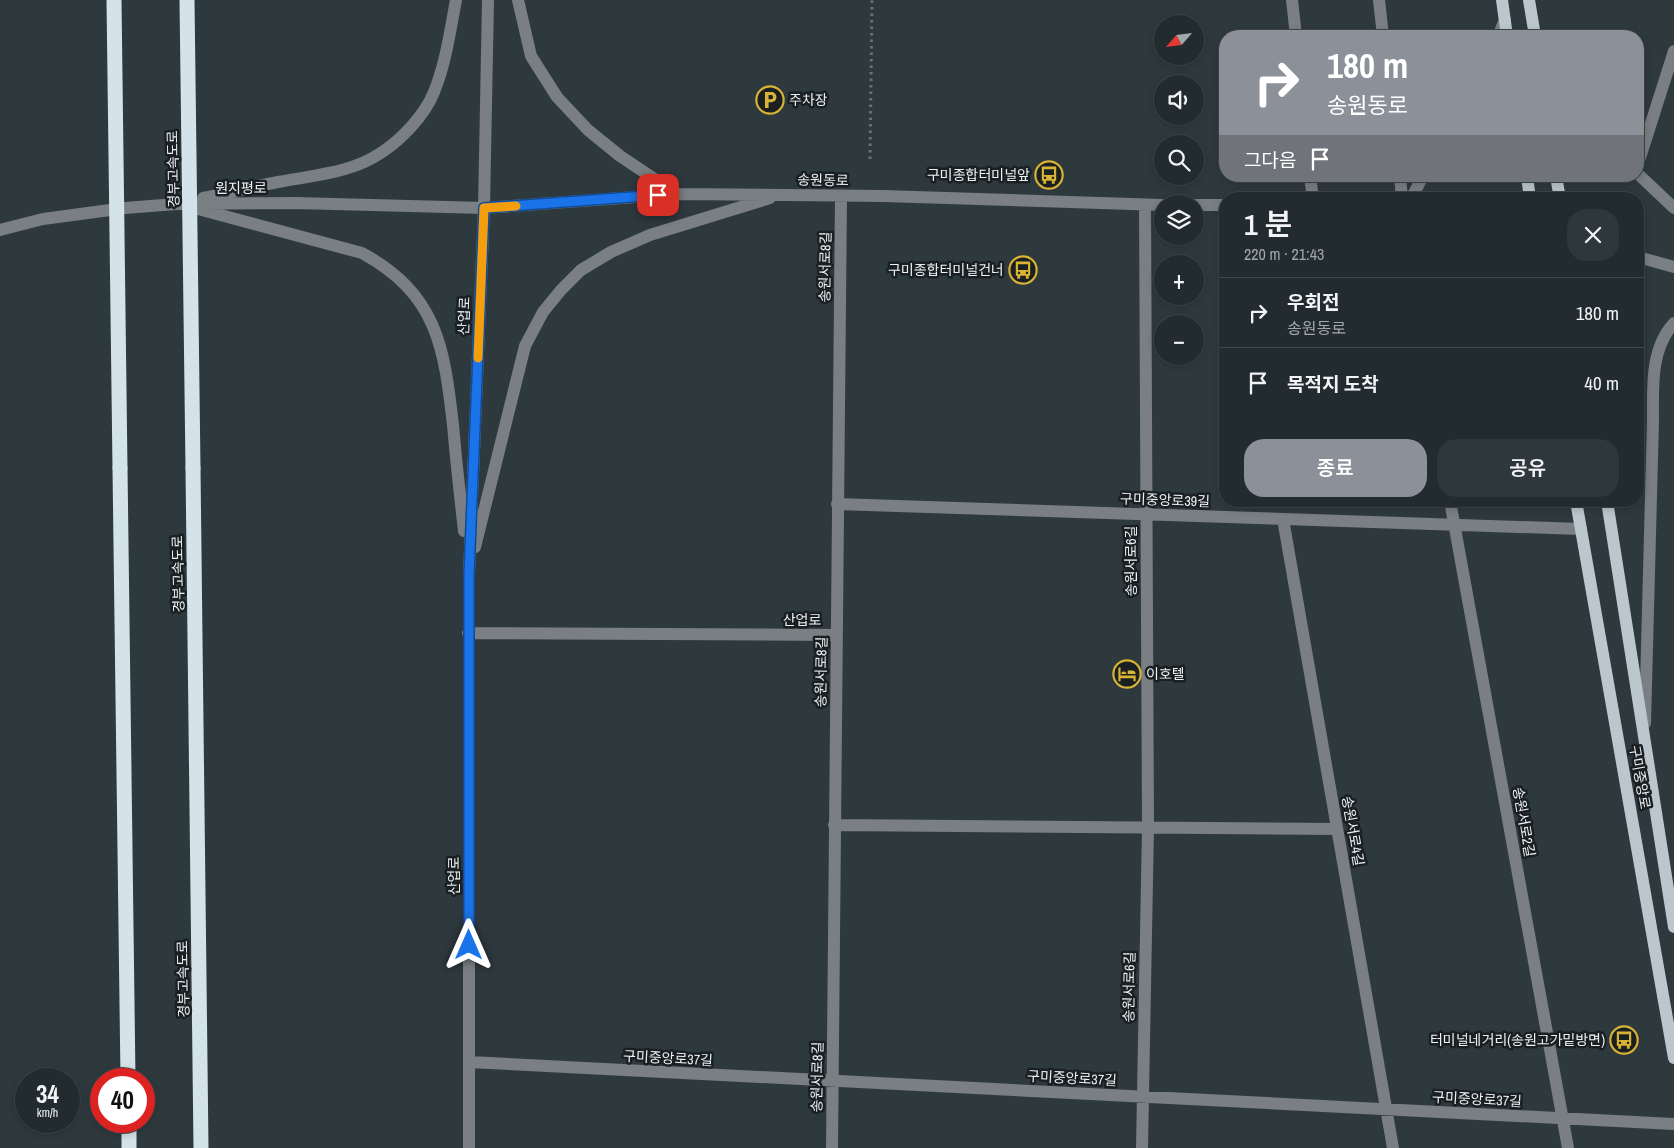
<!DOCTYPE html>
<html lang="ko">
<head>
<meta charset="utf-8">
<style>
	body { margin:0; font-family:"Archivo Narrow","Noto Sans KR",sans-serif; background:#2e373a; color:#f1f3f6; height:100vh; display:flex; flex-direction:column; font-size:19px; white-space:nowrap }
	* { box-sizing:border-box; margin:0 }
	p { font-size:16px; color:#a2a7aa }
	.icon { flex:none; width:28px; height:28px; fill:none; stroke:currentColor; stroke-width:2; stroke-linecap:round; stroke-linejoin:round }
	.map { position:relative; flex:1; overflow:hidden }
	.sheet { position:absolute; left:1219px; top:192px; width:425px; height:315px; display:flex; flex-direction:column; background:#222b2e; border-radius:20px; box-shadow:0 2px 8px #0003,0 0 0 1px #3f474a }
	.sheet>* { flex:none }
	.top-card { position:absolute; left:1219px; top:30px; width:425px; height:152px; border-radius:20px; box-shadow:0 2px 8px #0003,0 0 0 1px #3f474a; background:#8c9099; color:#fff; overflow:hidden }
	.needle { width:32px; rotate:242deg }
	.controls { position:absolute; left:1154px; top:15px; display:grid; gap:10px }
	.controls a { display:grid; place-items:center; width:50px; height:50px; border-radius:50%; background:#222b2e; box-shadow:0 2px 8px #0003,0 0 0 1px #3f474a; font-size:25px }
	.speed { position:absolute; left:15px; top:1068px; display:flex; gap:10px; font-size:25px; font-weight:700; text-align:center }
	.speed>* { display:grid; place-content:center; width:65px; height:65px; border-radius:50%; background:#222b2e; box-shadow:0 2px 8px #0003,0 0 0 1px #3f474a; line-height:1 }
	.speed small { font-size:12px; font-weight:400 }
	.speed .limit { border:8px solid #d22; background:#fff; color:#111 }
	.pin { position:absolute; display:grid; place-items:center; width:42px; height:42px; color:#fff; margin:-21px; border-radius:10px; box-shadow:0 2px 8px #0006 }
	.me { position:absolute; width:55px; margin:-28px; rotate:0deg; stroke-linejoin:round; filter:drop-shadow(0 0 4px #0008) }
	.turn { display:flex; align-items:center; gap:18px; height:105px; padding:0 25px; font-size:22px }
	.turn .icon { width:65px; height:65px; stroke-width:2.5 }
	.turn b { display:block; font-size:35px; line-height:42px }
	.then { display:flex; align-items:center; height:48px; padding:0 25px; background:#0003; gap:10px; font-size:19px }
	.round { display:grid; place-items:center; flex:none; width:52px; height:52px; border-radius:20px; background:#2e373a }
	.headline { display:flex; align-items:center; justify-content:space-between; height:85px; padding:0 25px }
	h1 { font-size:30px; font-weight:600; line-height:38px }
	.button { display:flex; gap:10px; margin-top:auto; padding:10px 25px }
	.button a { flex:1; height:58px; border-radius:20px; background:#8c9099; color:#fff; font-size:20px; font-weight:600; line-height:58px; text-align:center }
	.button a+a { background:#2e373a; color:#f1f3f6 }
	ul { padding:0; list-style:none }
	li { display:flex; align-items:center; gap:15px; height:70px; padding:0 25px; border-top:1px solid #3f474a }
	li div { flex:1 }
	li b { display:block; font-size:19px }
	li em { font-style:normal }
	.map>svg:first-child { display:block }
</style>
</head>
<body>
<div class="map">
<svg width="1674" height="1148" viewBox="0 0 1674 1148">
	<rect width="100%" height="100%" fill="#2e393e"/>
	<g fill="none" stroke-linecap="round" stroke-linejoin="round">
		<path stroke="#677176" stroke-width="3" stroke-dasharray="2.5 4" stroke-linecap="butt" d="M870 159 872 0"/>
		<path stroke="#797f82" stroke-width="12" d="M518 0 531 56 557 97 588 130 620 156 677 194
			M1292 0 1296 36
			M1379 0 1383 36
			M1498 36 1505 20
			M1638 164 1674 51
			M1638 174 1674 208
			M1310 176 1313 199
			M1400 176 1402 199
			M203 198C228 193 253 187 278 182 333 172 370 172 411 127 420 117 429 105 434 92 446 63 450 31 456 0
			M1411 199 1423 176
			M1195 205H1225
			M198 209 362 253C437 294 444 346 453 425 456 460 460 496 464 531
			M0 230 43 219 125 208 176 204 297 203 484 208 677 194 883 196 1162 205
			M1638 257 1674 267
			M1450 501 1568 1148
			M837 504 1581 529
			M1283 519 1393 1148
			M475 547 525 346 543 312 561 290 581 270 611 252 650 235 770 198
			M468 633 836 635
			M1645 723 1653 421C1653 388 1650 349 1674 323
			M834 825 1337 829
			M469 1062 1674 1124
			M469 1148V574L484 208 488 0
			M832 1148 841 196
			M1142 1148 1148 827 1145 205"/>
		<path stroke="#bbc7cc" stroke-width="12" d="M1502 0 1507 36
			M1529 0 1535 36
			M1527 176 1530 199
			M1556 176 1560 199
			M1576 501 1674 1058
			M1607 501 1674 927"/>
		<path stroke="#d4e3e9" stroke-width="15" d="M120 468 128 1079
			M193 468 201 1148
			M129 1121V1148"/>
		<path stroke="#d4e3e9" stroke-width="15" d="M114 0 120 468
			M187 0 193 468"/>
	</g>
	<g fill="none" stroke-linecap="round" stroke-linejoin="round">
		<g stroke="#114b97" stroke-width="12">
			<path id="route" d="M469 945V574L484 208 658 195"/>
		</g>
		<use href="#route" stroke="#1a73e8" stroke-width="9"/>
		<path stroke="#f59e0b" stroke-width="9" d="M478 358 484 208 516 206"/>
	</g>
	<defs>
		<g id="parking-ring" transform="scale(1.4375)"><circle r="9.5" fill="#1a2022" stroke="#d9b334" stroke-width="1.5"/><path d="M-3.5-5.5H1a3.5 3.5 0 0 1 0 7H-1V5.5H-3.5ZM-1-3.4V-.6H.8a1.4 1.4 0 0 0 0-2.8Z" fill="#d9b334"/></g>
		<g id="bus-ring" transform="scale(1.4375)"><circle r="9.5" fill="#1a2022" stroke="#d9b334" stroke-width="1.5"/><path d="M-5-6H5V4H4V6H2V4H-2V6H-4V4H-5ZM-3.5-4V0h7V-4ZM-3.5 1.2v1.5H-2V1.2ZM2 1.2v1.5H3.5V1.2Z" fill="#d9b334"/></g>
		<g id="hotel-ring" transform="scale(1.4375)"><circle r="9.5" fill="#1a2022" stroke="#d9b334" stroke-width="1.5"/><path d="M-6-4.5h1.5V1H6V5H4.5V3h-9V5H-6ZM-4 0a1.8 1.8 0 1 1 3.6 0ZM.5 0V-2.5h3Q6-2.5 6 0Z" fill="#d9b334"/></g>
	</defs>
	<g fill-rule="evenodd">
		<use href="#parking-ring" x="770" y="100"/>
		<use href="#bus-ring" x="1049" y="175"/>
		<use href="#bus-ring" x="1023" y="270"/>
		<use href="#hotel-ring" x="1127" y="674"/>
		<use href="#bus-ring" x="1624" y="1040"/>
	</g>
	<g text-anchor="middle" stroke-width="5" stroke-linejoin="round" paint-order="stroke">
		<g font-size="14" fill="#ebf2f5" stroke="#1a2022" text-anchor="end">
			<text x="789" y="105" text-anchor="start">주차장</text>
			<text x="1030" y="180">구미종합터미널앞</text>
			<text x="1004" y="275">구미종합터미널건너</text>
			<text x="1146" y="679" text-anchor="start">이호텔</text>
			<text x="1605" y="1045">터미널네거리(송원고가밑방면)</text>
		</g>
		<g font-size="14" fill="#ebf2f5" stroke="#1a2022">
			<text transform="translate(173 169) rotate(-91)" y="5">경부고속도로</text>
			<text transform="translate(823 180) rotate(1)" y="5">송원동로</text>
			<text x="241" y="193">원지평로</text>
			<text transform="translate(825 267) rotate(-89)" y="5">송원서로8길</text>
			<text transform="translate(464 316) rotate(-88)" y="5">산업로</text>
			<text transform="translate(1165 500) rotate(2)" y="5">구미중앙로39길</text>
			<text transform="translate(1131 561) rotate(-90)" y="5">송원서로6길</text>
			<text transform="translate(178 574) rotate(-91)" y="5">경부고속도로</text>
			<text x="802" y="625">산업로</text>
			<text transform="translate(821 672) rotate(-89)" y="5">송원서로8길</text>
			<text transform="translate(1640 777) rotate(80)" y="5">구미중앙로</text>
			<text transform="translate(1524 822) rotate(80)" y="5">송원서로2길</text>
			<text transform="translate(1353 831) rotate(80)" y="5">송원서로4길</text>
			<text transform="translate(454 876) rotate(-90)" y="5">산업로</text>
			<text transform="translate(183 979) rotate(-91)" y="5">경부고속도로</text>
			<text transform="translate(1129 987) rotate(-89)" y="5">송원서로6길</text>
			<text transform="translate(668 1058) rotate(3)" y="5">구미중앙로37길</text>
			<text transform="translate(817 1077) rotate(-89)" y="5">송원서로8길</text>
			<text transform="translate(1072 1078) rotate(3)" y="5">구미중앙로37길</text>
			<text transform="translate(1477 1099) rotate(3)" y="5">구미중앙로37길</text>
		</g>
	</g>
</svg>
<div class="controls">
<a><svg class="needle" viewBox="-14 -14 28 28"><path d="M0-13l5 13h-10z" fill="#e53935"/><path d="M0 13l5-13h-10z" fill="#a2a7aa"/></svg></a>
<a><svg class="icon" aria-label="sound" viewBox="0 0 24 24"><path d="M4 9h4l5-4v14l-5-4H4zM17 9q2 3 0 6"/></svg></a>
<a><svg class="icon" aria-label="search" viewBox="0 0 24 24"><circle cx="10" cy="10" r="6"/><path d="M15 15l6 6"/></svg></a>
<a><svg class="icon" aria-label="layers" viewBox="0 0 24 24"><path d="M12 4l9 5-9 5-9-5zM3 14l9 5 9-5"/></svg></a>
<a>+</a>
<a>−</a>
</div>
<div class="speed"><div>34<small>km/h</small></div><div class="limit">40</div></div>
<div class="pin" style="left:658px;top:195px;background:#d93025"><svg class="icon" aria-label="arrive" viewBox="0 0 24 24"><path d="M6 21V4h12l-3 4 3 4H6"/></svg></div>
<svg class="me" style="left:469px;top:945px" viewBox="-20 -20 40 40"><path d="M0-17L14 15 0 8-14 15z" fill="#1a73e8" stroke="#fff" stroke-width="4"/></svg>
<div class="top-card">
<div class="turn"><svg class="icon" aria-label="right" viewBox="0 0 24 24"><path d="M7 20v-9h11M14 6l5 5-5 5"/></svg><div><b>180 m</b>송원동로</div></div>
<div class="then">그다음<svg class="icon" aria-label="arrive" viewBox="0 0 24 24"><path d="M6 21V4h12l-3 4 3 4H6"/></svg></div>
</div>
<section class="sheet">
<div class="headline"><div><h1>1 분</h1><p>220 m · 21:43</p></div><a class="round"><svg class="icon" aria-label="close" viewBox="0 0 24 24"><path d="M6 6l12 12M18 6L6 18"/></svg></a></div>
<ul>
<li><svg class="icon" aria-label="right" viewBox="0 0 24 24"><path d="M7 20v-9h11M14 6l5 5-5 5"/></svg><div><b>우회전</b><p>송원동로</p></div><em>180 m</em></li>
<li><svg class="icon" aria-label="arrive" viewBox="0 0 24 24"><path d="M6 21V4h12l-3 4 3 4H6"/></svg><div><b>목적지 도착</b></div><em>40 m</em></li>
</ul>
<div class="button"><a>종료</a><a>공유</a></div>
</section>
</div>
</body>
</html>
